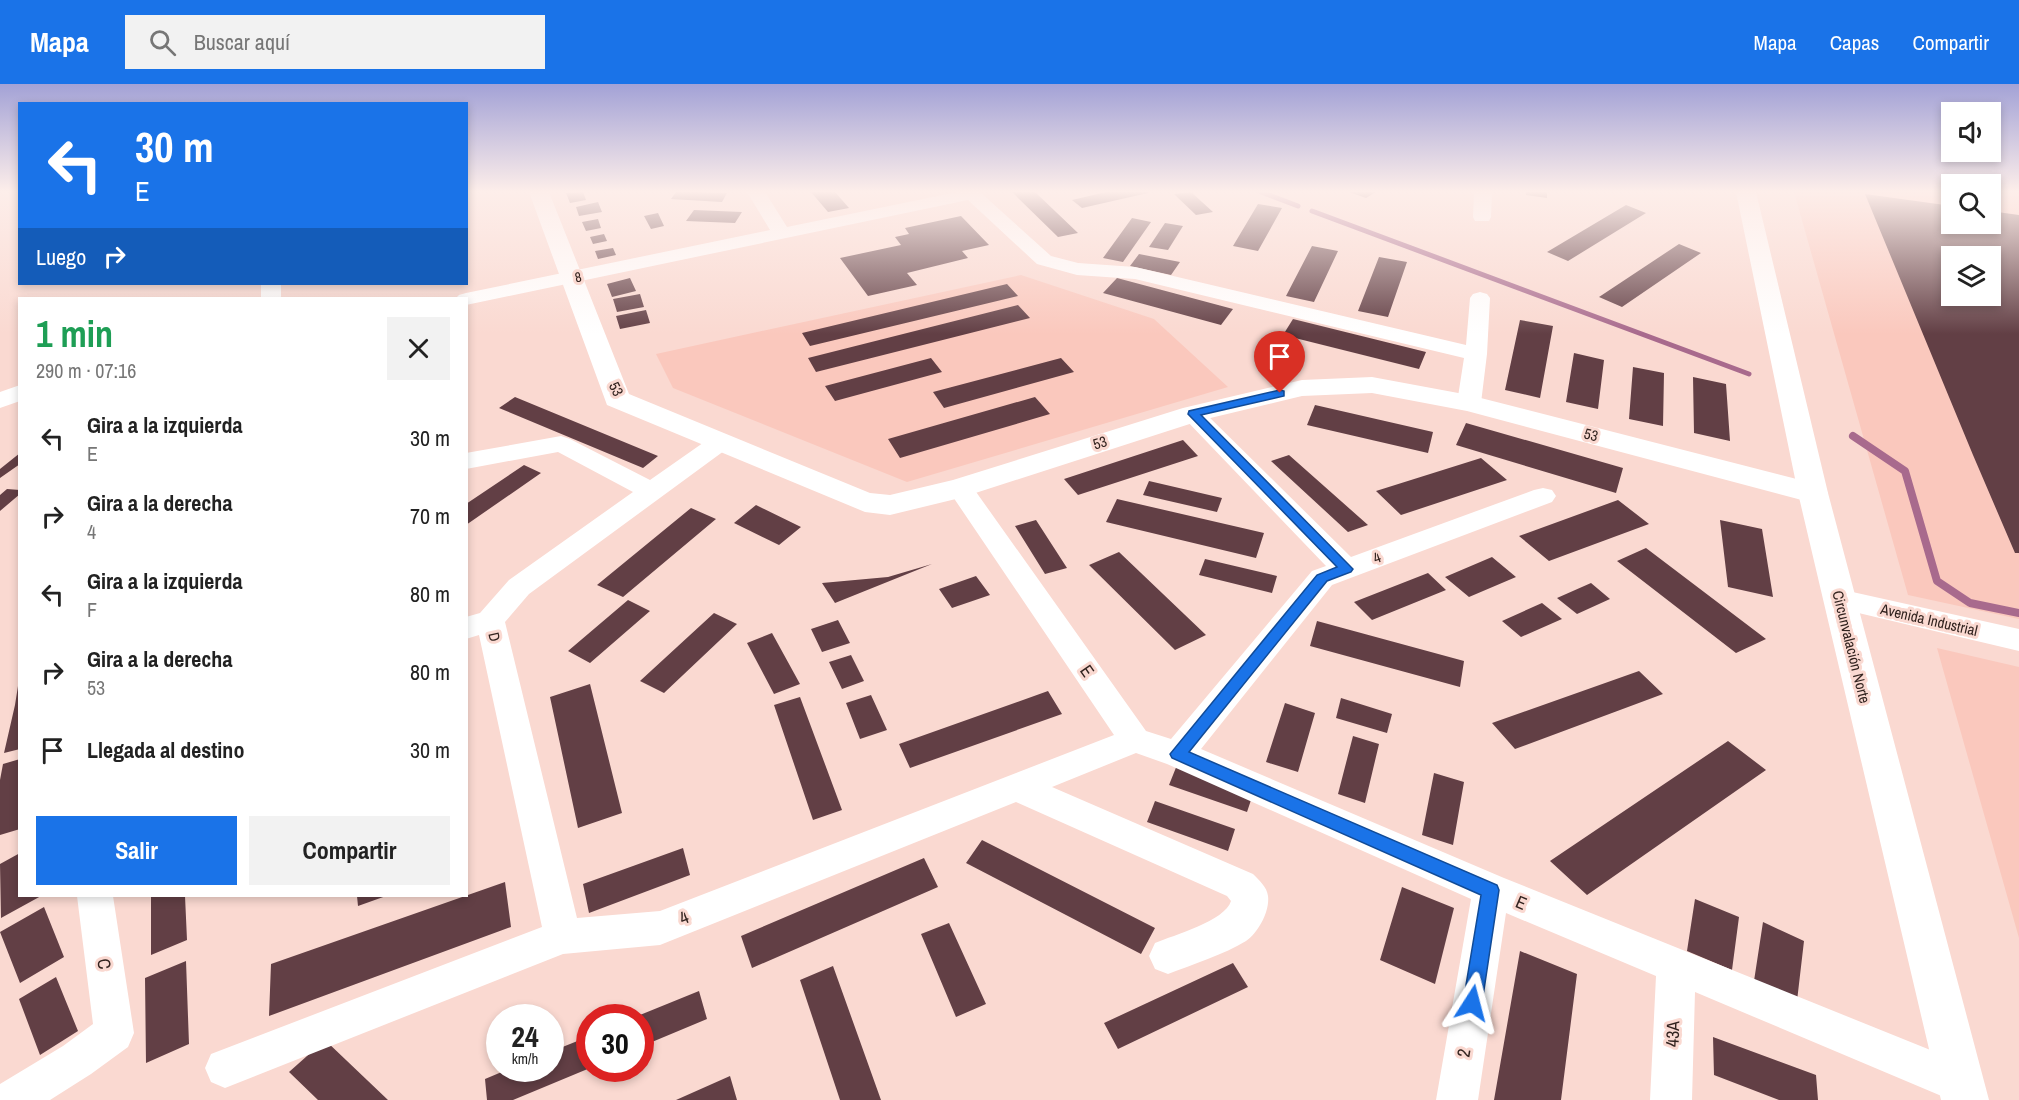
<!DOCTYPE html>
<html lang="es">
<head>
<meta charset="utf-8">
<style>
	body { margin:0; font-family:"Archivo Narrow",sans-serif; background:#f2f2f2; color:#222; height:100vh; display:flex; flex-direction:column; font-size:22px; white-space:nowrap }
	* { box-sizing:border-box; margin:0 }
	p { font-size:20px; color:#767676 }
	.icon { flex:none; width:33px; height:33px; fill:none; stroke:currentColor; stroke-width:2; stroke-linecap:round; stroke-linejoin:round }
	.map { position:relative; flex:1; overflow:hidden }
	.side { position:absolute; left:18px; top:213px; width:450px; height:600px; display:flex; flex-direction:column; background:#fff; border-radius:0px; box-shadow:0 3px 9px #0003 }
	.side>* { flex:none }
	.guide { position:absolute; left:18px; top:18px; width:450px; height:183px; border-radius:0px; box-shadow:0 3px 9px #0003; background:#1a73e8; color:#fff; overflow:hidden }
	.tools { position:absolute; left:1941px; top:18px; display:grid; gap:12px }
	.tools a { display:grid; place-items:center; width:60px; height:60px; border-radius:0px; background:#fff; box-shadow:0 3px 9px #0003; font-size:30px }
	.speed { position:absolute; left:486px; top:920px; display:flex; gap:12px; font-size:30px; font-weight:700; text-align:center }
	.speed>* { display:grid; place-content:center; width:78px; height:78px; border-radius:50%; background:#fff; box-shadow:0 3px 9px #0003; line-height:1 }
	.speed small { font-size:15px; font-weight:400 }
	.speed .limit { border:9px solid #d22; background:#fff; color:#111 }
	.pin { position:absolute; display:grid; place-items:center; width:51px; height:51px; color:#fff; margin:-62px -26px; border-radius:50% 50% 50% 0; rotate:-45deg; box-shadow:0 0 6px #0007 }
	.pin .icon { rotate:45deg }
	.me { position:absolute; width:66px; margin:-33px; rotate:9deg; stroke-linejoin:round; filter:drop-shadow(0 0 4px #0008) }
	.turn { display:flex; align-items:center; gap:21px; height:126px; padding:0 18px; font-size:27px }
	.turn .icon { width:78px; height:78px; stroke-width:2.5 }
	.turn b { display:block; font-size:42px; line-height:51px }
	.then { display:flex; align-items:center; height:57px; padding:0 18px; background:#0003; gap:12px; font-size:22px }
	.round { display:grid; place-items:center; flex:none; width:63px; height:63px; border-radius:0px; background:#f2f2f2 }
	.headline { display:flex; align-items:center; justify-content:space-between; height:102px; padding:0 18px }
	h1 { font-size:36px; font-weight:700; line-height:45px; color:#1e9e55 }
	.primary-button { display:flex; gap:12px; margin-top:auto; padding:12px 18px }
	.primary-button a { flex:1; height:69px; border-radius:0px; background:#1a73e8; color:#fff; font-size:24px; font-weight:700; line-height:69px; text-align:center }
	.primary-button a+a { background:#f2f2f2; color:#222 }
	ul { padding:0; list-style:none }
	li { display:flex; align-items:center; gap:18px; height:78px; padding:0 18px }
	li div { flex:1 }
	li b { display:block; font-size:22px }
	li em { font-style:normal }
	header { display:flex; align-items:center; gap:36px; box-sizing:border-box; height:84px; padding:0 30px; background:#1a73e8; color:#fff }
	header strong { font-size:28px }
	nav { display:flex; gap:33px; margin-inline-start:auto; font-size:21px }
	.search { width:420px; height:54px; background:#f2f2f2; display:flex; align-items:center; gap:15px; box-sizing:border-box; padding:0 21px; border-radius:0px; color:#767676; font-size:22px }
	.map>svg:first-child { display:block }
</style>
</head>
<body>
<header>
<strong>Mapa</strong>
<div class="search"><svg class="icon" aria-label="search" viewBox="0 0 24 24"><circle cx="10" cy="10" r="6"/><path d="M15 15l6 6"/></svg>Buscar aquí</div>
<nav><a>Mapa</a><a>Capas</a><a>Compartir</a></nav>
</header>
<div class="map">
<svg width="2019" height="1016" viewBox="0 0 2019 1016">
	<rect width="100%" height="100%" fill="#fad9d1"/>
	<path fill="#fac8bd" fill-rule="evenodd" d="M1794 108H1951L1952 140H1990L1991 108H2019V535L1908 511ZM1952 172H1990V212H1952Z
		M1021 191 1154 235 1228 303 907 398 673 304 656 270Z
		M1937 564 2019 583V854Z"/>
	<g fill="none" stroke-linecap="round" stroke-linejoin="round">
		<path stroke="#a86a8d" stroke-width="5" d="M1261 108 1298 122
			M1312 127 1749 290"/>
		<path stroke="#a86a8d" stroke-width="8" d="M1853 352 1905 387 1937 497 1970 519 2019 529"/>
	</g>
	<path fill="#623f45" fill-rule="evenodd" d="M583 108 586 116 570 119 566 109Z
		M676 108H698L727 109 722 118 671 115Z
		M811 108H835L849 124 828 128Z
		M1012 108H1035L1078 149 1058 153Z
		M1106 108H1148V109L1082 124 1072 116Z
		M1191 108 1213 128 1196 131 1174 110Z
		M1349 108H1376L1366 114Z
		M1526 108H1547V114L1526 111Z
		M1865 110 1952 122V140H1990V127L2019 131V469H2015L1973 371ZM1952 172H1990V212H1952Z
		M598 118 602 128 579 132 576 123Z
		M1258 120 1282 124 1258 167 1233 162Z
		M1626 121 1646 129 1568 177 1547 168Z
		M694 126 742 128 735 139 686 137Z
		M658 129 664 142 651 145 644 132Z
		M961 132 989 161 962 167 968 174 907 189 917 201 868 212 840 174 901 161 895 153 909 150 905 144Z
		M1132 134 1151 138 1123 178 1103 174Z
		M598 135 601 144 586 147 582 138Z
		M1165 139 1183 142 1168 166 1149 163Z
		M604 150 607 157 593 160 590 153Z
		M1679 160 1701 169 1622 223 1599 213Z
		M1312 162 1338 167 1314 218 1286 212Z
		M613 164 616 171 598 175 595 167Z
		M1139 170 1180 178 1171 191 1130 182Z
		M1379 173 1407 178 1388 233 1358 227Z
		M630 194 636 207 612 213 607 200Z
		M1117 194 1233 225 1221 241 1103 209Z
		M1007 200 1018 212 810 262 802 249Z
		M640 210 644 223 617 228 613 215Z
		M1018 221 1030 234 816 288 808 274Z
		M646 226 650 239 620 245 616 232Z
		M1293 235 1426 268 1419 285 1283 251Z
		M1520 236 1553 242 1540 314 1505 306Z
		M1574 269 1604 276 1598 325 1566 318Z
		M931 274 942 288 835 317 825 302Z
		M1061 274 1074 288 944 324 933 308Z
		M1633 283 1664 289 1663 342 1629 335Z
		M1693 293 1726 300 1730 357 1694 349Z
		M515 313 658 372 643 384 499 324Z
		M1035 313 1050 330 900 374 888 355Z
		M1315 321 1433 348 1428 369 1307 341Z
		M1466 339 1623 384 1616 409 1456 361Z
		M1183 356 1198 372 1078 411 1064 395Z
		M20 369V380L0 394V385Z
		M1289 371 1368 441 1348 448 1271 377Z
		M1481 374 1507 396 1401 431 1376 407Z
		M524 381 541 389 466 441V420Z
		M1149 397 1222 414 1217 428 1143 411Z
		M7 405 20 406V410L0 427V411Z
		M1117 415 1264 449 1256 474 1106 438Z
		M1618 416 1649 440 1549 477 1519 452Z
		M756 421 801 443 779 461 734 439Z
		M691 424 716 435 623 513 597 501Z
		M1036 436 1067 484 1045 490 1015 442Z
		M1720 436 1762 445 1773 513 1728 503Z
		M1646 464 1766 555 1736 569 1617 477Z
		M1119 468 1206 551 1175 566 1089 481Z
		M1492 473 1516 493 1469 513 1445 493Z
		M1205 475 1277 492 1272 509 1199 491Z
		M932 480 835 519 822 499 888 493Z
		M1428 489 1446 506 1372 536 1354 518Z
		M976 492 990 511 952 524 939 505Z
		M1591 499 1610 515 1577 530 1557 514Z
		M628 516 650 527 590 579 568 567Z
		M1542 519 1562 535 1521 553 1502 537Z
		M714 529 737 540 664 609 640 597Z
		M838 536 850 559 822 568 811 545Z
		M1317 537 1464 577 1460 603 1310 562Z
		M772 549 800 600 774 610 747 559Z
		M851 571 864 597 842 605 829 578Z
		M1639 587 1663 610 1515 665 1492 639Z
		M590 600 622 729 578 744 550 613Z
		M18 602 20 665 4 669 15 621Z
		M1048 607 1062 630 910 684 899 660Z
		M871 611 887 646 860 655 846 619Z
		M800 613 842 726 813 736 774 621Z
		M1341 614 1392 630 1387 649 1336 634Z
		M1285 619 1315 629 1298 688 1266 678Z
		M1353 652 1379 660 1365 719 1338 710Z
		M1728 657 1766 686 1587 811 1550 777Z
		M20 675V745L0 751V696L3 680Z
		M1177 681 1254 707 1247 728 1169 701Z
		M1434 689 1464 698 1453 761 1422 751Z
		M1155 717 1235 745 1228 767 1147 738Z
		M982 756 1155 844 1141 870 966 779Z
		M683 764 690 791 589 829 583 800Z
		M20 769V812H41L1 834 0 780Z
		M924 774 938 803 752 884 741 852Z
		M505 798 511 843 269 932 271 880Z
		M1402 803 1454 824 1435 900 1380 876Z
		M151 812H185L187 856 151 871Z
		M357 812H386L358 822Z
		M1695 815 1739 833 1732 886 1687 867Z
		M44 823 64 873 20 899 0 848Z
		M1763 838 1804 857 1797 917 1754 897Z
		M949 839 986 920 956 933 921 850Z
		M1520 867 1577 890 1561 1016H1494Z
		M186 877 189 960 146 979 145 894Z
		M1233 879 1248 903 1118 965 1104 939Z
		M833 882 881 1016H840L800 896Z
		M56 893 78 947 40 971 19 915Z
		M699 907 707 935 640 963V933H635Z
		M590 952V984L513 1016H487L485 995 511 984H550V968Z
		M1713 953 1816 991 1818 1016H1779L1714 991Z
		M325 956 388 1016H318L289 988Z
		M730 992 737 1016H676Z"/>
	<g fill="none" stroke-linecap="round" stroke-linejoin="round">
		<path fill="#fff" fill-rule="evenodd" d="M747 108H765L787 143 957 108H980L1051 172 1078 179 1135 183 1466 261 1470 214 1473 210 1480 208 1487 210 1490 214 1487 270 1481 319 1477 324 1469 326 1461 324 1457 319 1464 274 1135 195 1077 191 1037 180 968 116 466 221V214H456L459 211 466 209 770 146Z
			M1474 108H1492L1491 133 1489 137H1475L1473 133Z
			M261 200H281V214H261Z
			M20 301V317L0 324V308Z
			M1193 323 1201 325 1351 473 1534 406 1543 404 1552 406 1556 412 1552 418 1332 501 1201 665 1504 794 1975 984 1981 999 1975 1014 1951 1016 1695 908 1692 1016H1650L1656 892 1506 829 1478 1016H1436L1471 815 1167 680 1136 669 1052 703 1253 790C1259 796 1267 803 1268 812 1270 827 1258 849 1246 857 1225 870 1191 881 1168 890L1155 885 1149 872 1155 859C1174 851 1225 837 1231 817L1227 812 1016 718 660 861 563 870 225 1004 211 998 205 984 211 970 542 843 479 551 466 555V533L480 529 509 496 633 408 558 368 466 385V369L561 352 570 355 650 396 710 354 719 351 728 354 731 359 728 364 529 510 505 538 577 834 660 827 1114 651 947 404 951 398 960 396 969 398 1146 647 1171 655 1312 487 1326 482 1185 335 1181 330 1185 325Z
			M1839 505 2019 545V567L1829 522 1825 515 1829 508Z
			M77 812H113L134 949 128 963 91 990 50 1016H0V1000L63 962 93 940Z"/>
		<path fill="#fff" fill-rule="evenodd" d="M529 108H549L629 310 870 409 890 411 953 396 1183 324 1302 296 1372 293 1469 311 1824 402 1828 409 1824 416 1813 419 1467 327 1372 309 1302 312 1202 336 960 414 890 431 865 428 607 321Z"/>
		<path fill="#fff" fill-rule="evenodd" d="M1736 108H1756L1828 409 1989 1016H1941L1798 409Z"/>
	</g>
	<linearGradient id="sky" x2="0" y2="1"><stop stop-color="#a3a2d6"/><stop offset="0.43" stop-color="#fdeeea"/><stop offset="1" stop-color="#fdeeea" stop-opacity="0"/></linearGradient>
	<rect width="2019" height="250" fill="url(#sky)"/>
	<path fill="#1a73e8" stroke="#114b97" stroke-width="1.5" d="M1280 306 1284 307V312L1201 331 1353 485 1351 488 1327 497 1189 668 1497 801 1499 806 1482 919 1479 925 1472 928 1466 925 1463 919 1481 811 1172 674 1170 670 1317 491 1337 483 1188 330 1189 327Z"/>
	<g text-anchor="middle" stroke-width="6" stroke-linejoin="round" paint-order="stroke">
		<g font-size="14" fill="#32231f" stroke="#fad9d1">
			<text transform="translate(578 193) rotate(-12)" y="5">8</text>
		</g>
		<g font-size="15" fill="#32231f" stroke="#fad9d1">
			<text transform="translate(616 305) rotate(63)" y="5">53</text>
			<text transform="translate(1591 351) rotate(15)" y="5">53</text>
			<text transform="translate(1100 359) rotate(-18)" y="5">53</text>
			<text transform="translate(1377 474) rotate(-20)" y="5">4</text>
			<text transform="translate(1929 536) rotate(13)" y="5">Avenida Industrial</text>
			<text transform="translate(494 553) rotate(77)" y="5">D</text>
			<text transform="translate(1851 563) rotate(76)" y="5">Circunvalación Norte</text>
		</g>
		<g font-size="18" fill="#32231f" stroke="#fad9d1">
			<text transform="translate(1087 587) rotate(55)" y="6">E</text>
			<text transform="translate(1521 819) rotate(23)" y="6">E</text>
			<text transform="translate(684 834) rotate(-22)" y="6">4</text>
			<text transform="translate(104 880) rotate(82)" y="6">C</text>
			<text transform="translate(1673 950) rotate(-88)" y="6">43A</text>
			<text transform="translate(1464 969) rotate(-81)" y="6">2</text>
		</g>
	</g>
</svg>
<div class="tools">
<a><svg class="icon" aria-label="sound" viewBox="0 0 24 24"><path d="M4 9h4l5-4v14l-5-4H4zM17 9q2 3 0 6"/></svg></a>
<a><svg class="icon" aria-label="search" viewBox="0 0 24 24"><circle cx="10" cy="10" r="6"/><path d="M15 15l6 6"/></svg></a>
<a><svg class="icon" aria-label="layers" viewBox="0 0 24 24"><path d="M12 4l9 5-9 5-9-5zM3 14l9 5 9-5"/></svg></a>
</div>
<div class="speed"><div>24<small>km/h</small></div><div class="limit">30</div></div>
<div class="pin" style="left:1280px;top:309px;background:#d93025"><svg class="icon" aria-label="arrive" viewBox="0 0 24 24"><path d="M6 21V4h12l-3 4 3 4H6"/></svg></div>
<svg class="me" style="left:1472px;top:919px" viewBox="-20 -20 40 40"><path d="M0-17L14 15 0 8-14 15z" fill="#1a73e8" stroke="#fff" stroke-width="4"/></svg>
<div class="guide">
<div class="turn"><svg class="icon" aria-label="left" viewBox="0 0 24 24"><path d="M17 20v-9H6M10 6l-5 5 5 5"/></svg><div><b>30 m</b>E</div></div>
<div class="then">Luego<svg class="icon" aria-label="right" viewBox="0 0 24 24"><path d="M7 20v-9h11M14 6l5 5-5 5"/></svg></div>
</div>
<section class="side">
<div class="headline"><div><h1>1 min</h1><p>290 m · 07:16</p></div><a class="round"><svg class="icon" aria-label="close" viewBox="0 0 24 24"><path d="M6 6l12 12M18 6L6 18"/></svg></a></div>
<ul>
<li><svg class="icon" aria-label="left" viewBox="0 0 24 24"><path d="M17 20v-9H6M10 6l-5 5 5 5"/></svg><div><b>Gira a la izquierda</b><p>E</p></div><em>30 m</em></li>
<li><svg class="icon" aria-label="right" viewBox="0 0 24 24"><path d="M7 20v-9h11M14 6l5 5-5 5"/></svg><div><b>Gira a la derecha</b><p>4</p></div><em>70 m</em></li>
<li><svg class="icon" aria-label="left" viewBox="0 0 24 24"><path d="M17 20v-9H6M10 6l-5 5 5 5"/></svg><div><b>Gira a la izquierda</b><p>F</p></div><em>80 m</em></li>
<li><svg class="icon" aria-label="right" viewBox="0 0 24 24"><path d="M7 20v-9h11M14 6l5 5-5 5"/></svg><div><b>Gira a la derecha</b><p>53</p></div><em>80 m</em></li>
<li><svg class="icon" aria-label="arrive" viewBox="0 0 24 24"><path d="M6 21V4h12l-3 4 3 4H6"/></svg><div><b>Llegada al destino</b></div><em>30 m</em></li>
</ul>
<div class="primary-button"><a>Salir</a><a>Compartir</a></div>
</section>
</div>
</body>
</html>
